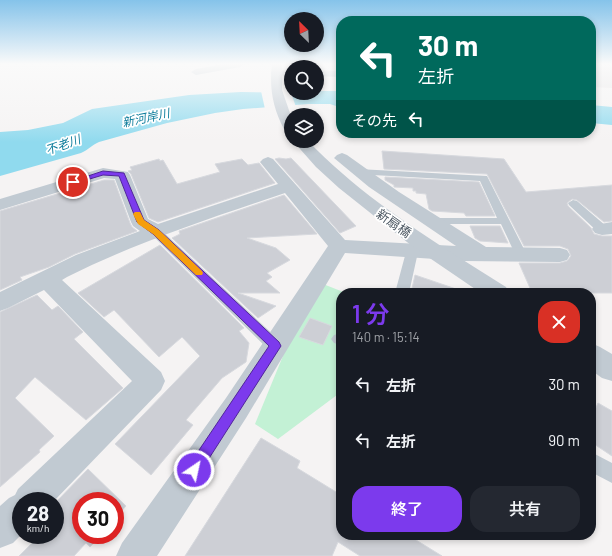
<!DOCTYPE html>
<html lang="ja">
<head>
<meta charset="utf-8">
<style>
	body { margin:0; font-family:Barlow,"Noto Sans JP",sans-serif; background:#242831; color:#f1f3f6; height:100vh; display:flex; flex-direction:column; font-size:15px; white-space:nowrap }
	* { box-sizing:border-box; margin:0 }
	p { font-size:13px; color:#9ea1a6 }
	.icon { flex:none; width:22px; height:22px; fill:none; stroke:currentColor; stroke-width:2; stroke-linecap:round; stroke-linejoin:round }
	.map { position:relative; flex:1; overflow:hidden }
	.sheet { position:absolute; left:336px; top:288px; width:260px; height:252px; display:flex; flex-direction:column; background:#171b24; border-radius:16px; box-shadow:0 2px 6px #0003 }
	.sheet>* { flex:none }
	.guide { position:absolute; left:336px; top:16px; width:260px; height:122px; border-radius:16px; box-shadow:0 2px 6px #0003; background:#00695c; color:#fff; overflow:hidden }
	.needle { width:26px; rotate:336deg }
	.fabs { position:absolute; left:284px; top:12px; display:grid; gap:8px }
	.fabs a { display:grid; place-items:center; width:40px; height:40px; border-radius:50%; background:#171b24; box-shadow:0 2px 6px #0003; font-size:20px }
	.speed { position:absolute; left:12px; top:492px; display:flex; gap:8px; font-size:20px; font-weight:700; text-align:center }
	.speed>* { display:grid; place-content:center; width:52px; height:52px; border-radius:50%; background:#171b24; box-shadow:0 2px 6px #0003; line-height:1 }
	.speed small { font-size:10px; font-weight:400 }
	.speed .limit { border:6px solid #d22; background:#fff; color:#111 }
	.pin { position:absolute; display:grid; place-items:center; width:34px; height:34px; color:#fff; margin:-17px; border:2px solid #fff; border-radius:50%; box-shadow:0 1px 4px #0007 }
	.me { position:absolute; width:44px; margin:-22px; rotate:34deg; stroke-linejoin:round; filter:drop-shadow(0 0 3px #0008) }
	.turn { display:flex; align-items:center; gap:14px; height:84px; padding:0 16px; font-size:18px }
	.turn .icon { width:52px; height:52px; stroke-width:2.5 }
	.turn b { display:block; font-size:28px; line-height:34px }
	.then { display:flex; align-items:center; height:38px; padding:0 16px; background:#0003; gap:8px; font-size:15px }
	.round { display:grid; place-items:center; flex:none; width:42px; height:42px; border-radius:16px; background:#242831 }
	.overview { display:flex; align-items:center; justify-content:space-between; height:68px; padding:0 16px }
	h1 { font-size:24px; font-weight:600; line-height:30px; color:#7c3aed }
	.primary-button { display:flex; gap:8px; margin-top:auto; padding:8px 16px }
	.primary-button a { flex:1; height:46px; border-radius:16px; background:#7c3aed; color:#fff; font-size:16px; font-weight:600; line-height:46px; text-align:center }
	.primary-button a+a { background:#242831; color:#f1f3f6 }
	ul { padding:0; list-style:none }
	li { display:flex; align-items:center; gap:12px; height:56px; padding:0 16px }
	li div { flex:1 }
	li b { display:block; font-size:15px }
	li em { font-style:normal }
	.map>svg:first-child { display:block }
</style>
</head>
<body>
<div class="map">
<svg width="612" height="556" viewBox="0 0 612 556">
	<rect width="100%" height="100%" fill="#f5f3f3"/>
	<path fill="#e6e4e5" d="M591 64H612V88L591 87Z"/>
	<path fill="#c3f1d5" d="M323 284 346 293H341V392L278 439 255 424 292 334Z"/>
	<path fill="#90daee" d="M317 91H341V105L336 106 330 104H308L243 109 215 113 167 123 99 142C92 145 88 150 81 153L0 176V132L28 130 63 123 92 109 189 95 241 92 317 93Z
		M591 105 612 107V125L591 123Z"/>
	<path fill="#f5f3f3" d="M290 90 296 107 265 109 261 91Z"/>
	<path fill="#cdcfd5" stroke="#d7d9de" d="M382 151 504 159 526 192 612 185V221L604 222 577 200 572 199 567 203 568 206 591 228 594 234 602 236H612V293H546L544 289 530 288 519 263H560L567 261 571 256 568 249 560 246H524L487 174 384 169Z
		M279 158 286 159 291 158 356 226 340 233 275 159Z
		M159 159 160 161 163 160 177 184 220 172 215 164 242 159 248 165 259 163 275 183 158 222 149 218 131 174 128 171 132 170 130 167Z
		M385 177 479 182 495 216H466L464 213 432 211 429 209 426 194 416 193V191H413V188L394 187V185L385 180Z
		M104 180H114L130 223 132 227 137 231 75 254 49 267 20 277 22 280 0 290V211Z
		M284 195 317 234 247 238 276 248 290 260 267 273 272 277 266 281 280 293H238L276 306 258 318 172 238 180 234 179 231Z
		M470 226H500L508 243 480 241 475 238Z
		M160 245 244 328 239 331 249 343 246 362 222 378 186 420 193 425 151 475 115 444 200 356 182 337 159 357 114 310 104 317 78 293Z
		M415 275 459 290 458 293H411Z
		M37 295 52 310 58 306 83 332 74 339 123 388 86 420 35 377 15 398 54 436 39 450 40 452 0 487V312Z
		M310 318 332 326 323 345 299 337Z
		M598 403 612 411V456L591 442V419Z
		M261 438 300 461 297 468 341 495V535H408L442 556H360L338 542 332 556H185Z
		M88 469 126 506 115 518V501H81V535H101L90 547 86 543 74 556H19L40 535H55V503Z"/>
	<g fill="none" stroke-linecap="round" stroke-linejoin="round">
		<path fill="#c1cad2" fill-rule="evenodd" d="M358 169 487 176 527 255 525 258 521 259 517 258 501 224H430L426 223 424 221 426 219 430 218H497L480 181 355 174 353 172 355 170Z
			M573 200 577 201 606 226 608 229 606 232H598L569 205 568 203Z
			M156 228 160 229 280 341 283 346 280 351 275 353 270 351 152 235 150 232 152 229Z
			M412 248 416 249 418 252 409 293H395L406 252 408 249Z
			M341 333V345L334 343 331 339 334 335Z
			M591 452 612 463V483L591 472Z"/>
		<path fill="#c1cad2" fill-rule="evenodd" d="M224 64H245L240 67 196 75 191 72 196 69Z
			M276 70H291V76L272 75 271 73 272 71Z
			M317 70 341 71V77L317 76Z
			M342 153 347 155 399 192 486 247 560 248 567 250 570 255 567 260 560 262 465 261 345 253 246 418 157 556H116L122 543 226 398 328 246 285 193C211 218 137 242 67 277L62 280 161 372 165 381 161 390 54 501H21V535L13 543 0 548V506L9 498 15 495 18 489 132 381 44 290 8 308 0 311V292L76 255 140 231 133 226 131 222 115 179 104 178 0 210V199L103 168 128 172 130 175 148 219 158 224 278 184 260 162 263 159 268 157 273 159 345 240 456 246 369 187 334 158 337 155Z
			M612 222V234L602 235 595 233 592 229 595 225Z"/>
		<path fill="#c1cad2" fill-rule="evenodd" d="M272 64H282V90L291 116V133L286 132 284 129C273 108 269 88 272 64Z
			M293 141H308C366 201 436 243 506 287L509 293H481L412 246 339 188 316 167Z
			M591 343 600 347 612 354V381L602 378 591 370Z"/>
	</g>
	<linearGradient id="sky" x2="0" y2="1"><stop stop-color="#85c3ea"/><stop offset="0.45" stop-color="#fafafa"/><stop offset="1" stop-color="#fafafa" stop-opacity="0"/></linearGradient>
	<rect width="612" height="142" fill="url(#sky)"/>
	<path fill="#7c3aed" stroke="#51269a" d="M103 171 124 173 144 220 159 230 279 342 281 346 199 474 194 476 189 474 187 470 189 465 269 346 153 234 137 222 119 176 103 175 73 184 70 182Z"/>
	<path fill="#f59e0b" d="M135 212H140L144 220 159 230 202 271 203 273 202 275H196L153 234 138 224 133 214Z"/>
	<g text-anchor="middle" stroke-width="3.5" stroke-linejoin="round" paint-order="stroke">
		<g font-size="12" font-style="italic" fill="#0c7c9b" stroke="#fff">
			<text transform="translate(146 118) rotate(-12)" y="4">新河岸川</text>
			<text transform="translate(63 145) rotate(-19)" y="4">不老川</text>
		</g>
		<g font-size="13" fill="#4a5661" stroke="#fff">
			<text transform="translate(394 223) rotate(35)" y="5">新扇橋</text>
		</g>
	</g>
</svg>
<div class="fabs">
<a><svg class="needle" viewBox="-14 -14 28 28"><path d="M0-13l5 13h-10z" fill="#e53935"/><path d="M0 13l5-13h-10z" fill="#9ea1a6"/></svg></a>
<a><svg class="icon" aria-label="search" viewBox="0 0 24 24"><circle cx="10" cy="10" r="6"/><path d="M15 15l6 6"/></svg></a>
<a><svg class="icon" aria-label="layers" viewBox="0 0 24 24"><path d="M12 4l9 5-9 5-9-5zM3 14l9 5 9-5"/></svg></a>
</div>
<div class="speed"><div>28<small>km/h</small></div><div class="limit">30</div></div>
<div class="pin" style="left:73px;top:182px;background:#d93025"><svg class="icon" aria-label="arrive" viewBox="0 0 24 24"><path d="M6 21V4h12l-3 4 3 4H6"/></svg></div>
<svg class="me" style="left:194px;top:470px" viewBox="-20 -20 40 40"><circle r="17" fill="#7c3aed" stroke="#fff" stroke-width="3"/><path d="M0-11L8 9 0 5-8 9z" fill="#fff"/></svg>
<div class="guide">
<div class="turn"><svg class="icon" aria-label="left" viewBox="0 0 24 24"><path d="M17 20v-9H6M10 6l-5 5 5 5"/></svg><div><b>30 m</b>左折</div></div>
<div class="then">その先<svg class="icon" aria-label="left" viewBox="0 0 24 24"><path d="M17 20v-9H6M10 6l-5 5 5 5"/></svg></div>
</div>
<section class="sheet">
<div class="overview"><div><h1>1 分</h1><p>140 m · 15:14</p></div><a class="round" style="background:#d93025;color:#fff"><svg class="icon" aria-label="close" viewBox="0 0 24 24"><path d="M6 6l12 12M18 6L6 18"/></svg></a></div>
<ul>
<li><svg class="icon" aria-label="left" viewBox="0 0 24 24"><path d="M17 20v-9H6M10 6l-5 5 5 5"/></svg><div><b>左折</b></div><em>30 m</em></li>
<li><svg class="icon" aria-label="left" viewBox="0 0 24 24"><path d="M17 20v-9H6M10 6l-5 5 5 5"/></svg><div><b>左折</b></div><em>90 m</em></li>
</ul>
<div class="primary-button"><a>終了</a><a>共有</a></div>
</section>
</div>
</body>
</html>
